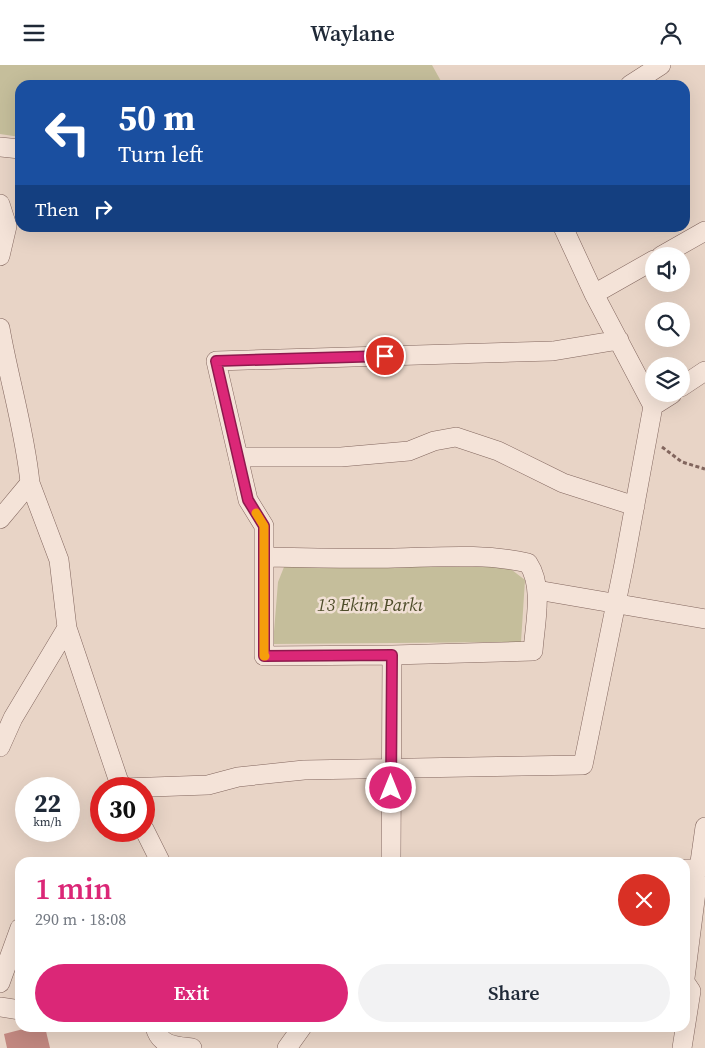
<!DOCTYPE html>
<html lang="en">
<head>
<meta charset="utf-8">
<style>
	body { margin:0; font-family:"Source Serif 4",serif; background:#f2f2f3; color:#1f2937; height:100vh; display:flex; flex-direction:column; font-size:19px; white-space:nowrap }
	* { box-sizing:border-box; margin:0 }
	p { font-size:16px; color:#747a83 }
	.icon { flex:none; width:28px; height:28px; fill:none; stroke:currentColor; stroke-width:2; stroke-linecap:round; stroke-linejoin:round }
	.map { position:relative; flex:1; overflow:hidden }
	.sheet { position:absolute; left:15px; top:792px; width:675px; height:175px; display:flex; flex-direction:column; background:#fff; border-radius:15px; box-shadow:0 5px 20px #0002 }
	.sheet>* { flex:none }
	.hud { position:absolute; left:15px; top:15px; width:675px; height:152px; border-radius:15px; box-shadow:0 5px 20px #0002; background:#1a4fa0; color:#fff; overflow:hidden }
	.fabs { position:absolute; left:645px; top:182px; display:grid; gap:10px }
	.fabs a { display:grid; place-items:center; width:45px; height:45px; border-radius:50%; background:#fff; box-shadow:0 5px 20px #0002; font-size:25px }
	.speed { position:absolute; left:15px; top:712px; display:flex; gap:10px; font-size:25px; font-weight:700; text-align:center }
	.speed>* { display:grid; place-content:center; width:65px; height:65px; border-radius:50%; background:#fff; box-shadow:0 5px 20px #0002; line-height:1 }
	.speed small { font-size:12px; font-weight:400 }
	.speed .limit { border:8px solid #d22; background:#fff; color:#111 }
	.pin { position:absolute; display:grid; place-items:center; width:42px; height:42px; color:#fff; margin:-21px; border:2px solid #fff; border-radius:50%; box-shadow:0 1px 5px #0007 }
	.me { position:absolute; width:55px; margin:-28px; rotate:0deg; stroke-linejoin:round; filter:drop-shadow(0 0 4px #0008) }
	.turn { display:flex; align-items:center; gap:18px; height:105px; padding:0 20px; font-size:22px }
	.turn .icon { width:65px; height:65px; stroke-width:2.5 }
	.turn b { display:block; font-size:35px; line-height:42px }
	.then { display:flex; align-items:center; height:48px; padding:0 20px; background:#0003; gap:10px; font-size:19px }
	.round { display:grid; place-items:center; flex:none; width:52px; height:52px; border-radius:26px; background:#f2f2f3 }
	.overview { display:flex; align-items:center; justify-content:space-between; height:85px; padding:0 20px }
	h1 { font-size:30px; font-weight:600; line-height:38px; color:#db2777 }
	.button { display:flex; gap:10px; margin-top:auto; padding:10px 20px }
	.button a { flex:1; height:58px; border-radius:30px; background:#db2777; color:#fff; font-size:20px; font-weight:600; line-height:58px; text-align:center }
	.button a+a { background:#f2f2f3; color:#1f2937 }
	header { display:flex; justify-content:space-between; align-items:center; height:65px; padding:0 20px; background:#fff; font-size:22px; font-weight:600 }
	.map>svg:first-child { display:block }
</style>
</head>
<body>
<header><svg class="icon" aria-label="menu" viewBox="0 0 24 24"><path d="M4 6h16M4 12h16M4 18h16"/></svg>Waylane<svg class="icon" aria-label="person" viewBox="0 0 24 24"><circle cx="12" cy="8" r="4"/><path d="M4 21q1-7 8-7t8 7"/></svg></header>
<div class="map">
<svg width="705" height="983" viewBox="0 0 705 983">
	<rect width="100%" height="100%" fill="#e8d4c6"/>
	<path fill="#c5be9b" d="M0 0H432L442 18 435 20H20V72L0 69Z
		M284 502H508L525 515 521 577 273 579 278 517Z"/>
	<path fill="#c28880" d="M31 962H45L50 983H7L4 969Z"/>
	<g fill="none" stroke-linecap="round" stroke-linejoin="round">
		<g stroke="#82665e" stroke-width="20">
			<path id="minor" d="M630 20 661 0
				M0 82 20 84
				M0 139 7 161 0 191
				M563 162 594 229
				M661 191 705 166
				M0 263C9 315 25 366 30 418L0 454
				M681 322 705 306
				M653 341 594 229 654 195
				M238 392H341L409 386 434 376 456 372 498 386 563 418 635 441
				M30 418 59 495 67 563 118 714 123 724
				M264 492C308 493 351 494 395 493 440 492 483 488 528 498 544 522 535 558 533 586L392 590 264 591V461L248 435 216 296 553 286 619 275
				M537 525 705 554
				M0 682 13 653 67 563
				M123 723 208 720 238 712 304 705 583 700 624 499 653 341 672 329
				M144 764 161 798
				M391 798 392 590
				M685 804H699L705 762
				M685 913 699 804
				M0 918 20 863
				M0 942 20 945
				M155 962C160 981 175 981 192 983
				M287 983 302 962
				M682 983 691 926 685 917"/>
		</g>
		<path stroke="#82665e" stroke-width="3" stroke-dasharray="4 2.5" stroke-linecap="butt" d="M662 382 682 397 705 404"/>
		<use href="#minor" stroke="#f4e3d8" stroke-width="19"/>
	</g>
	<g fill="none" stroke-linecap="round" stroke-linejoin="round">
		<g stroke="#8e194d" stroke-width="12">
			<path id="route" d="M385 291 216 296 248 435 264 461V591L392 590 391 723"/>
		</g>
		<use href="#route" stroke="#db2777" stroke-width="9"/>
		<path stroke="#f59e0b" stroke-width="9" d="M256 448 264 461V591H265"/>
	</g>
	<g text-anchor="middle" stroke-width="5" stroke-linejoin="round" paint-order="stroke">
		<g font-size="18" font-style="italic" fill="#4d4c29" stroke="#f1e0d5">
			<text x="370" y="546">13 Ekim Parkı</text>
		</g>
	</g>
</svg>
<div class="fabs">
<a><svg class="icon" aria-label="sound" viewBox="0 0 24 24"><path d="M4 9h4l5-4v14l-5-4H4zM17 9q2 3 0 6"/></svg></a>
<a><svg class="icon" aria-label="search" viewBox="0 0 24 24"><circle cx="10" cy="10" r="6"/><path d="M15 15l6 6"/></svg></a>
<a><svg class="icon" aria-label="layers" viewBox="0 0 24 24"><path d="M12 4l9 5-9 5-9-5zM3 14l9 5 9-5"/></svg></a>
</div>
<div class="speed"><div>22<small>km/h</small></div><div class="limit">30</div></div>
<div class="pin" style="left:385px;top:291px;background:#d93025"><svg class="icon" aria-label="arrive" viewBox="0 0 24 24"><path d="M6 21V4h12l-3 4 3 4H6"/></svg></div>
<svg class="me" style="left:391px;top:723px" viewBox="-20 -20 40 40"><circle r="17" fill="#db2777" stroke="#fff" stroke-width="3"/><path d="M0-11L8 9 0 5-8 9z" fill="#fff"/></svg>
<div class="hud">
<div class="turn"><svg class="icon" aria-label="left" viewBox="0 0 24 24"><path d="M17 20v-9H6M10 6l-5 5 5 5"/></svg><div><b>50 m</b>Turn left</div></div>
<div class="then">Then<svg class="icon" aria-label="right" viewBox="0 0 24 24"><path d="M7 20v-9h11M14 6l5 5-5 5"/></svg></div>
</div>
<section class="sheet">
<div class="overview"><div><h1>1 min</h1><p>290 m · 18:08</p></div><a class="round" style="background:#d93025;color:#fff"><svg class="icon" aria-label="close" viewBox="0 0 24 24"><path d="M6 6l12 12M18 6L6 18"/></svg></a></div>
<div class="button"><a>Exit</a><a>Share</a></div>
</section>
</div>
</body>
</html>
